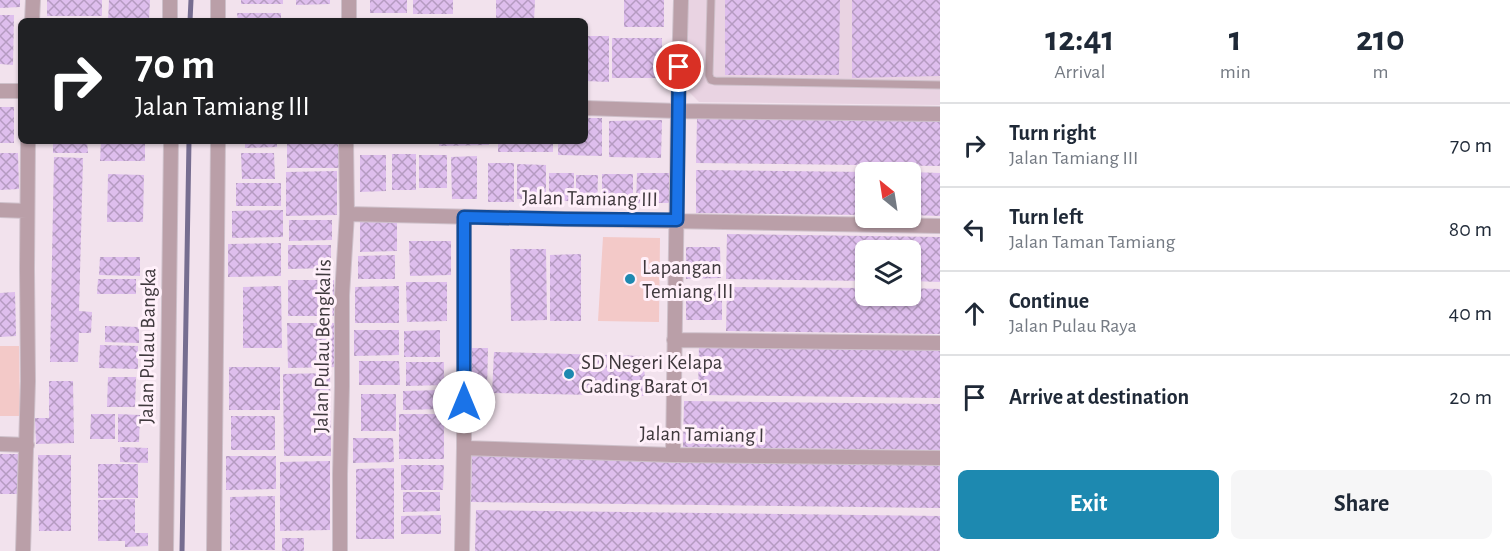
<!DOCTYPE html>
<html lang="en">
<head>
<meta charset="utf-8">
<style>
	body { margin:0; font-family:"Alegreya Sans",sans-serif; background:#f6f6f7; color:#1f2937; height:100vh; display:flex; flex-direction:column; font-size:22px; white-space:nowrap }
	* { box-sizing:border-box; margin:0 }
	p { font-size:20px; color:#747a83 }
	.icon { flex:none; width:33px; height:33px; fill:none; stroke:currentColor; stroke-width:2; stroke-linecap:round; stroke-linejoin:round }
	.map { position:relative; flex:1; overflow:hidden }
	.side { display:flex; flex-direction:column; background:#fff; width:570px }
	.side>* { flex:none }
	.top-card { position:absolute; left:18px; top:18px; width:570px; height:126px; border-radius:9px; box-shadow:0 2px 4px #0004; background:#202124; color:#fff; overflow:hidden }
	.needle { width:39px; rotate:330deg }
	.controls { position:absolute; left:855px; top:162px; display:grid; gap:12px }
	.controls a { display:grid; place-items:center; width:66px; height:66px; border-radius:9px; background:#fff; box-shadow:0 2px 4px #0004; font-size:30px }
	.pin { position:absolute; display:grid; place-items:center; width:51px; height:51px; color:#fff; margin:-26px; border:3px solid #fff; border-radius:50%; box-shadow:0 2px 6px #0007 }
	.me { position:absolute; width:66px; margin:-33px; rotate:0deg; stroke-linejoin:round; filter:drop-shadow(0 0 4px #0008) }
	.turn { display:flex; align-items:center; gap:21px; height:126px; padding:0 18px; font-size:27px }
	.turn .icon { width:78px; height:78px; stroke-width:2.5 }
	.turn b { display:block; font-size:42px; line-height:51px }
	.eta { display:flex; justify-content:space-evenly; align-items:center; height:102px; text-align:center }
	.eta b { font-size:36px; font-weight:700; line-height:42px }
	.action { display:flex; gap:12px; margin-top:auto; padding:12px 18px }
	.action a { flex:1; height:69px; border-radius:9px; background:#1d89b0; color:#fff; font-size:24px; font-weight:700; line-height:69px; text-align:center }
	.action a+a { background:#f6f6f7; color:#1f2937 }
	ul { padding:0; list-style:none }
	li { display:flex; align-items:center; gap:18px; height:84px; padding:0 18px; border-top:2px solid #e0e1e3 }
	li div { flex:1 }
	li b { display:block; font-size:22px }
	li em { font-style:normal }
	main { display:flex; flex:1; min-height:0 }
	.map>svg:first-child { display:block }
</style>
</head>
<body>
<main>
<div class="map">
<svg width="940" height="551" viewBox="0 0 940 551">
	<defs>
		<pattern id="building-cross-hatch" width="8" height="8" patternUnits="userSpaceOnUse" patternTransform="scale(1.5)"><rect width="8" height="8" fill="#debeed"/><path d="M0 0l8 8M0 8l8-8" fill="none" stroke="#b59bc1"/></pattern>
	</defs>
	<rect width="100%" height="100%" fill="#f2e2ed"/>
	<path fill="#e9d3e2" d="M687 0H940V105L699 102 684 87Z"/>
	<path fill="#f3c9c8" d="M603 237 660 238 659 322 598 321Z
		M0 346H19L20 416H0Z"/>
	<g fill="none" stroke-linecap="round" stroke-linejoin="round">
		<path stroke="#766d90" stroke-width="5" d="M190 21 191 0
			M182 551 189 141"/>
	</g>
	<path fill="url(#building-cross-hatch)" d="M0 0H20V7L0 8Z
		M47 0H102V16H47Z
		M109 0H150L149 21H108Z
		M241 0H283V4H241Z
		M296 0H330V4L296 5Z
		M370 0H407V13H370Z
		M413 0H453V14H413Z
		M496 0H535L534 21H496Z
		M624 0H664V27H624Z
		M725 0H840L839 75H725Z
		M852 0H940V76L852 78Z
		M237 13H281V21H238Z
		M0 15H14L13 65 0 64Z
		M331 18V21H285V19Z
		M585 36H609V82L585 81Z
		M612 38H662V78H612Z
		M0 107H14V143H0Z
		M585 118H602V156L558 155V141H585Z
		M697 119 940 121V166L696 163Z
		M662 120 661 158 609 157V121Z
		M53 141H87L88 153H53Z
		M101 141H145V161H100Z
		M245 141H277V147L245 148Z
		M287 141H339V168H287Z
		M439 141H489V145L439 146Z
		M498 141H553V152H498Z
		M0 153H18L19 189 0 190Z
		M241 153H274L275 179H242Z
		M392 154H416V190H392Z
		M360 155H386V191L360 192Z
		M419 155H447V188H419Z
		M477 156V199H452L451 157Z
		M54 157 83 158 79 311 92 312 91 333H79L78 362H50Z
		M488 163H514V202H488Z
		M517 164 546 165V199H517Z
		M696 170 866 172V215L696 213Z
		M337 171V215L286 216V172Z
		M910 172 940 173V216L910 215Z
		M549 173H574V201H549Z
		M637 173H670L669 203H636Z
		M108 174 144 175 143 222H107Z
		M602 174H633V204H602Z
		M576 175H598L597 206H576Z
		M236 183H281V206H236Z
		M283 210V237L232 238V211Z
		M289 220H332V240L289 241Z
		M360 221H397V251L360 252Z
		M727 234 940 237V282L910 281V250H866V281L726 279Z
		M409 241H451V275L410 276Z
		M281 243V276L228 277V244Z
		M288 245H331V268L288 269Z
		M686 247H720L721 278 686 279Z
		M510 249H546L547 320 511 321Z
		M581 254V321H550V255Z
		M395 255V279H358V256Z
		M100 257H140V276L99 275Z
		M98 279H136V294H97Z
		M288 280H334V316H288Z
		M406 282H447V321L407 322Z
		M281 286 282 348H243V287Z
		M399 286V323H355V287Z
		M727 287 866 288V296H910V288L940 289V334L726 331Z
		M686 291H722V320H686Z
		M15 292 16 336 0 337V293Z
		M287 323H337V367L288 368Z
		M105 326 139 327V343L105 342Z
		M354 330H399V355L354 356Z
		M440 330V357H404V331Z
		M699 344 940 347V398L698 395Z
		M100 345 138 346V369L99 368Z
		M470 348H488L487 389H469Z
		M494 352 645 356 644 396 492 393Z
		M359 361H399L400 385H359Z
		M406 362H444V385L406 386Z
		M229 367H280V410H229Z
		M330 373 331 456H284L283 374Z
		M108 377H136L135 407H107Z
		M49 381H73L74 443 36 444 35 418H49Z
		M442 390V409L403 410V391Z
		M361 394H396V431H361Z
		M684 401 940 404V450L683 447Z
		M91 414H115V439H90Z
		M118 414 140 415 139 442H118Z
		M399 414H444V459H399Z
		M231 416H275V450H231Z
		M353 438H393L394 462 353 463Z
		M120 447 148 448V463L120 462Z
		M0 454H18V494H0Z
		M472 454 940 460V508L471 502Z
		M38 455H71V531H39Z
		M226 456H276V489L226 490Z
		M330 461V530L280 531V462Z
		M98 464H138V498H98Z
		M401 465H444L443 490H401Z
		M394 468V539H356V469Z
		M403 492H440V511L403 512Z
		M275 496V550H230V497Z
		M135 499V533H148V546L125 547V541H98V500Z
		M476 510 940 516V551H475Z
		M441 515V534H401V516Z
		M282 538H304V551H282Z"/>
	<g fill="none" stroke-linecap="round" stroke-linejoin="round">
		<g stroke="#cec0ca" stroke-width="9">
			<path id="service" d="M711 0 709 75 711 80 715 81 940 85"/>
		</g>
		<g stroke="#cec0ca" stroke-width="16">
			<path id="minor" d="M170 0V21
				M218 0V21
				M32 21 33 0
				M349 21V0
				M0 91H21
				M585 108 678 111 940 114
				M0 210 27 211
				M347 214 565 219 940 226
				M674 340 940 343
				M0 444 27 445
				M464 448 673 455 940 458
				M673 455 678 111 681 0
				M23 551 28 381 27 269 28 141
				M166 551 171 141
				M214 551 218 141
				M340 551V474L342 386V295L347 214 346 141
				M462 551 464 448V217"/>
		</g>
		<use href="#service" stroke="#ba9fa8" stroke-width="7"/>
		<use href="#minor" stroke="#ba9fa8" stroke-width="14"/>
	</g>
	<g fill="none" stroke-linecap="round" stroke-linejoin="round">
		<g stroke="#114b97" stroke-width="15">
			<path id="route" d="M464 402V217L565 219 677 220 679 67"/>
		</g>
		<use href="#route" stroke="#1a73e8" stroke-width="10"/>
	</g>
	<g fill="#1d89b0" stroke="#fff0fa" stroke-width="2">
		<circle cx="630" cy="279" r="6"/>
		<circle cx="569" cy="374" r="6"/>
	</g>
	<g text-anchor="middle" stroke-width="6" stroke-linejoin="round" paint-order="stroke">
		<g font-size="21" fill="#3f393d" stroke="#fff0fa">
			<text transform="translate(590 198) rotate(1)" y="7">Jalan Tamiang III</text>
			<text transform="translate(147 346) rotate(-89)" y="7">Jalan Pulau Bangka</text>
			<text transform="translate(322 346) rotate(-89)" y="7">Jalan Pulau Bengkalis</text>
			<text transform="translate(702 434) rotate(1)" y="7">Jalan Tamiang I</text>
		</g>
		<g font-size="21" fill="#3f393d" stroke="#fff0fa" text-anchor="start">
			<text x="642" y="274">Lapangan<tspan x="642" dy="24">Temiang III</tspan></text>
			<text x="581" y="369">SD Negeri Kelapa<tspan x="581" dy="24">Gading Barat 01</tspan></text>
		</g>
	</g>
</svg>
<div class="controls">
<a><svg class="needle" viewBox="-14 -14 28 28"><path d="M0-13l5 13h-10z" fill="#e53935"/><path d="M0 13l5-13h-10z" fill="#747a83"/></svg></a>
<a><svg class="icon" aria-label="layers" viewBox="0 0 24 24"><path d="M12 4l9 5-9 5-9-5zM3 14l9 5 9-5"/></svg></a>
</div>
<div class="pin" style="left:679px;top:67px;background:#d93025"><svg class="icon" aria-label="arrive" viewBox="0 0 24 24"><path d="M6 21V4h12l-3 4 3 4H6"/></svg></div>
<svg class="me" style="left:464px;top:402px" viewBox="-20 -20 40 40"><circle r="19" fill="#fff"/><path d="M0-13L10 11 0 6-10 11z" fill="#1a73e8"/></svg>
<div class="top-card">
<div class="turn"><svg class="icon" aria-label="right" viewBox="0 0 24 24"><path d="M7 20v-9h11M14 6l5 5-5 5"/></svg><div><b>70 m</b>Jalan Tamiang III</div></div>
</div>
</div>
<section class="side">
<div class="eta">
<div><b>12:41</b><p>Arrival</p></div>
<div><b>1</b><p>min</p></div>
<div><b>210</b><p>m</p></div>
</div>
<ul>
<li><svg class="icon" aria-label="right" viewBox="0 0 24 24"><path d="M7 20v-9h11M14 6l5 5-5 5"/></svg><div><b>Turn right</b><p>Jalan Tamiang III</p></div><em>70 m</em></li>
<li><svg class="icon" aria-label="left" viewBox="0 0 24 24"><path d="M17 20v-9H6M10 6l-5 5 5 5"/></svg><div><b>Turn left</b><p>Jalan Taman Tamiang</p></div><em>80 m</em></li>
<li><svg class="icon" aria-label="ahead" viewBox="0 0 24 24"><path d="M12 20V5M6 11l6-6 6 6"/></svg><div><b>Continue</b><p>Jalan Pulau Raya</p></div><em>40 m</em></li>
<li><svg class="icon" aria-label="arrive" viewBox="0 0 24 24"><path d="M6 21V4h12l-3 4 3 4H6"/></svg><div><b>Arrive at destination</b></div><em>20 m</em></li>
</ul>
<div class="action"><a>Exit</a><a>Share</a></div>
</section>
</main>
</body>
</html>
